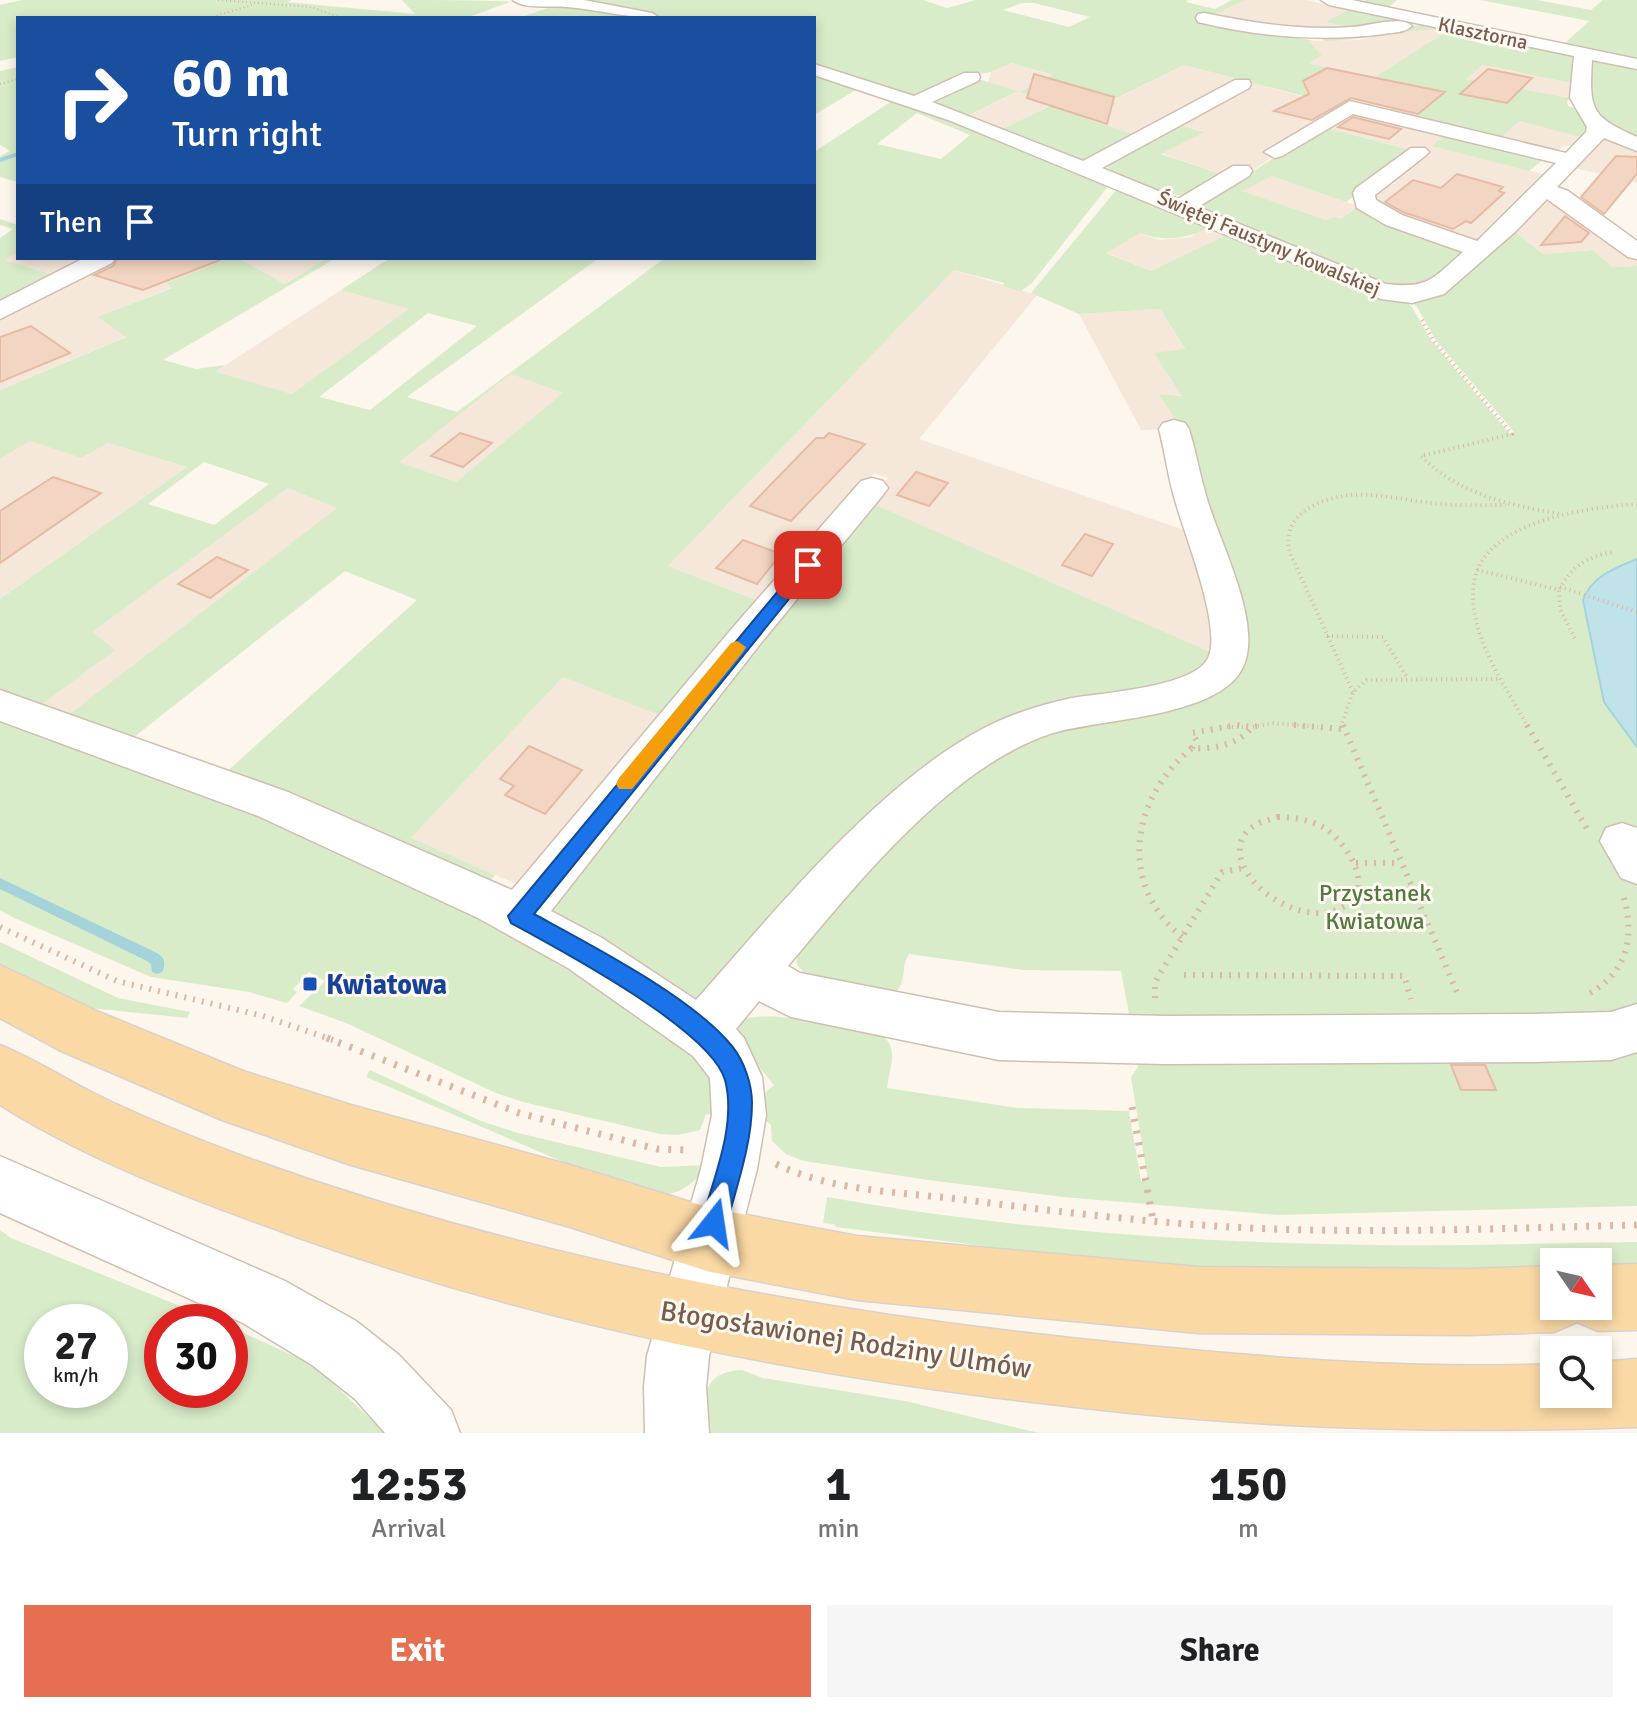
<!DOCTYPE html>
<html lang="en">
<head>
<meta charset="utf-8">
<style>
	body { margin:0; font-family:Signika,sans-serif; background:#f6f6f6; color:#202124; height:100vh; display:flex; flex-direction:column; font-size:30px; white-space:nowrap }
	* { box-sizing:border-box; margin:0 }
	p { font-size:26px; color:#757577 }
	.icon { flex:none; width:44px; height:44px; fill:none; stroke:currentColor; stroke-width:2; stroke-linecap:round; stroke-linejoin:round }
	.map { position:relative; height:1433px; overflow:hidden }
	.side { display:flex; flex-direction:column; background:#fff; flex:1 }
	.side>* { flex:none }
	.guide { position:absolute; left:16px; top:16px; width:800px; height:244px; border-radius:0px; box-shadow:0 4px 12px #0003; background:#1a4fa0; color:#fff; overflow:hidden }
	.needle { width:52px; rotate:124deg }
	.buttons { position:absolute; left:1540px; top:1248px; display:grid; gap:16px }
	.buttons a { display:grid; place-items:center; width:72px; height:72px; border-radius:0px; background:#fff; box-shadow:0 4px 12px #0003; font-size:40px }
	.speed { position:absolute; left:24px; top:1304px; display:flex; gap:16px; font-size:40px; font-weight:700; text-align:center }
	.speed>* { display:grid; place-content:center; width:104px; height:104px; border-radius:50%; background:#fff; box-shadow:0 4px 12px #0003; line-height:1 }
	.speed small { font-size:20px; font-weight:400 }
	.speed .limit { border:12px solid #d22; background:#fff; color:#111 }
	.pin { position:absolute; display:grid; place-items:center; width:68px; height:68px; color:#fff; margin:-34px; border-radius:16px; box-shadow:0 4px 12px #0006 }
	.me { position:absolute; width:88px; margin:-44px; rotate:15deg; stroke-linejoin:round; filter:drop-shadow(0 0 6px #0008) }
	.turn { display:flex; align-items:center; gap:28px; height:168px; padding:0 24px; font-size:36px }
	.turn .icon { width:104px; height:104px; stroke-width:2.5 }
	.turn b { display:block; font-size:56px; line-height:68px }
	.then { display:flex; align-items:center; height:76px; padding:0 24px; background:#0003; gap:16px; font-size:30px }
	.eta { display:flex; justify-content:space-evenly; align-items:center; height:136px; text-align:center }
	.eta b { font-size:48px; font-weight:800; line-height:56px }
	.primary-button { display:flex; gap:16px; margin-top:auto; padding:16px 24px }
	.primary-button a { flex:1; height:92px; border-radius:0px; background:#e76f51; color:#fff; font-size:32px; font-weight:800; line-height:92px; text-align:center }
	.primary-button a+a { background:#f6f6f6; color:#202124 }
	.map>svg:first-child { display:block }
</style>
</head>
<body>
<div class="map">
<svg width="1637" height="1433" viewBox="0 0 1637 1433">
	<rect width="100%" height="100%" fill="#fdf6ec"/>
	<path fill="#f5e8da" d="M1246 0H1306L1350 10 1327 22 1355 29 1305 31 1209 17Z
		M1414 28 1451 30 1372 79 1307 63V41L1359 40Z
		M1011 63 1055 76 1022 91 1057 102 1000 130 964 118 1017 92 988 82 991 72Z
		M1184 65 1343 107 1239 180 1160 153 1202 131 1176 124 1138 136 1086 119 1115 104 1110 102Z
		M1483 65 1570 83 1571 98 1465 79Z
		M1347 111 1446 134 1433 146 1546 175 1480 243 1455 239 1369 201 1381 187 1397 183 1392 180 1423 153 1323 127Z
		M1519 121 1584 137 1576 146H1563L1554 154 1497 142Z
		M1605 133 1637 147V183L1571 167Z
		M1272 176 1358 206 1341 219 1326 220 1241 191Z
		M1543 196 1617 244 1637 260V266L1613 267 1591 250 1543 254 1514 231Z
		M1208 225 1226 235 1151 271 1105 252 1140 233 1159 240 1191 237Z
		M18 252V258H92L57 276 2 260Z
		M113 258H229L167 283 173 287 99 317 127 336 0 390V316Z
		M238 258H327L285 284Z
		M954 270 1037 295 919 439 1187 531 1212 611 1209 652 869 502 888 478 874 473 764 603 668 566Z
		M341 290 410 309 292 394 215 372Z
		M1160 309 1185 350 1183 396 1160 394 1191 429 1141 430 1079 314Z
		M511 374 564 393 456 482 398 462Z
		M30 441 81 458 108 443 187 467 0 599V459Z
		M288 488 338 508 67 716 37 708 114 650 91 632Z
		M563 677 670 719 528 889 410 839Z"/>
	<path fill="#d8ecc9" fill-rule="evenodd" d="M22 0H292L287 2 415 14 402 0C484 0 566 0 647 18H519L553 6 510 2 466 18H18V57L0 61V5Z
		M581 0H923L947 8 976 0H1188L1186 2 1215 9 1232 0H1246L1207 18 1314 41H1308L1322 55 1309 63 1372 79 1449 30C1398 28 1373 40 1325 41L1322 38 1421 25 1489 36 1479 43 1491 46 1501 38 1571 53 1576 58V84L1483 65 1466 79 1571 98 1567 101 1568 106 1576 108 1588 124 1581 137 1519 121 1497 142 1386 113 1391 109 1356 100 1360 98 1350 94 1334 104 1184 65 1111 101 1116 104 1087 119 1138 136 1086 163 998 131 1056 103 1020 92 1053 75 1011 63 991 72 970 76 920 98 814 67V18H658ZM1022 3H1034L1090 17 1069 27 1003 10Z
		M1365 0H1397L1389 7 1565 43 1589 21 1480 0H1537L1591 10 1603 0H1637V61L1359 4Z
		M1352 8 1411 22 1350 32 1273 29 1352 28 1326 22Z
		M1588 59 1637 66V143L1593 114Z
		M18 67V182L0 177V156L10 151 0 145V71Z
		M826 76 926 107 1109 185 1032 283 1021 291 1003 286 1004 283 954 270 668 566 764 603 669 719 563 677 411 838 495 875 483 890 222 776 417 600 345 571 129 741 67 716 337 508 288 488 92 632 115 650 37 708 0 698V599L187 467 108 443 81 458 30 441 0 459V390L126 337 98 317 172 288 166 283 229 258H238L285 284 327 258H336L163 360 196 369 225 365 216 372 292 394 409 309 341 290 390 258H599L407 397 457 412 665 258H814V152L895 99 859 88 814 115V78ZM917 113 970 135 941 159 877 144ZM428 313 477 326 370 410 319 397ZM511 374 563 393 456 482 399 462ZM204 462 269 484 214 525 148 504Z
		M975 78 1018 91 964 118 923 102Z
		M1176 124 1204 132 1161 154 1239 180 1323 127 1415 151 1346 202 1272 176 1242 191 1326 220 1334 217 1341 219 1361 204 1473 250 1447 273 1403 291 1198 209 1185 196C1160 194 1120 183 1104 163Z
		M1446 134 1544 159 1529 171 1432 146Z
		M1118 188 1209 228C1186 239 1163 242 1140 233L1106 253 1151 271 1226 235 1403 299 1412 307 1431 340 1509 433H1515L1435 339 1417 307 1408 299 1514 231 1543 254 1592 250 1613 267 1637 266V1206L1277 1215 1063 1197 928 1180 804 1161 786 1154 772 1141 771 1125 763 1118 760 1097 774 1085 750 1056 731 1021C780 1008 833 1026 882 1035 900 1050 889 1068 887 1088L1018 1108 1129 1111 1141 1181H1148L1131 1077 1138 1067V1062L1121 971 1023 970 909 954C900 966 908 983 894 993L807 976 797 965 795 941 987 753 1218 683 1190 429 1173 416 1159 394 1182 396 1154 353 1185 349 1160 309 1079 314 1031 293Z
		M0 219 18 225V252L4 260 57 276 0 306V238L13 229 0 225Z
		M876 505 1219 656 1203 676 1037 717 703 999 694 1000 550 916 553 887 848 527Z
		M0 717 229 796 543 944 710 1067 717 1116 706 1114 700 1130 678 1135 660 1134 523 1102 496 1093 346 1023 299 1006 325 981 309 972 293 989 297 992 287 1003 249 992 151 977 12 917 0 910Z
		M0 942 118 998 190 1012 187 1018 90 1008 0 971Z
		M370 1070 481 1121 518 1133 661 1167 706 1165C699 1180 676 1199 658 1193 654 1192 651 1189 647 1188L643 1191 605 1180 366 1077Z
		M827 1197C1008 1229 1193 1243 1376 1245 1463 1246 1550 1243 1637 1242V1272L1598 1273V1262H1554V1274H1287L1083 1260 1081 1255 1071 1254 1068 1257 836 1227 834 1224 823 1223Z
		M0 1230 11 1238 220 1322H162V1390H230V1327L314 1365 385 1433H0ZM42 1322H110V1390H42Z
		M742 1370 763 1378 905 1401 1039 1433H700C702 1401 702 1371 742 1370Z"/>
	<path fill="#bfe3e8" stroke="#a5d3da" stroke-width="2" d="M1637 559V747L1604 702 1583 600C1592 576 1615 568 1637 559Z"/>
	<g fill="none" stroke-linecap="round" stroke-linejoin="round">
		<path fill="#a5d3da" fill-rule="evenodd" d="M18 152V156L0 162V158Z
			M0 878 157 953C165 958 166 963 162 972L157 974 152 972 151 964 147 961 0 889Z"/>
	</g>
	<path fill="#f3d5c3" stroke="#e6bba3" stroke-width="2" d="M1327 68 1445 92 1418 114 1351 98 1312 120 1274 111 1309 94 1303 81Z
		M1488 69 1532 78 1507 103 1460 94Z
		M1034 74 1114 97 1107 124 1027 98Z
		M1353 117 1401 129 1389 139 1338 127Z
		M1616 156 1637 157V174L1604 214 1581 197Z
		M1457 174 1503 187 1499 191 1504 193 1471 223 1466 221 1453 229 1403 212 1385 202 1413 180 1441 188Z
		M1565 216 1589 233 1581 242 1541 245Z
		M118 258H220V260L143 290 94 275 113 266Z
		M31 326 70 353 0 382V337Z
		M460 433 492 443 463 467 431 456Z
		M829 433 865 444 791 521 750 506 816 438H824Z
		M916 472 948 483 929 506 897 495Z
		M53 477 101 493 0 563V511Z
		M1085 534 1113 544 1092 576 1062 565Z
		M743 540 781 554 757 584 716 568Z
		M217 557 248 570 210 598 178 584Z
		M529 746 582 770 545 814 505 795 514 786 500 779Z
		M1451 1065H1485L1496 1090H1461Z"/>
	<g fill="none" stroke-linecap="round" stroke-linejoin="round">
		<g stroke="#d1beb0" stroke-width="3">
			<path id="minor" d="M513 0H584L652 13 660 18C628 18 599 10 567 7 552 5 525 10 513 0Z
				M1321 0H1352L1637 59V69L1592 60C1589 110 1591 117 1637 137V151L1604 138 1557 187 1568 191 1637 241V259L1628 257 1547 199 1516 231 1444 294 1412 303 1381 299 951 121 814 75V64L914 96 964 73H978L980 77 978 81 932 102 1083 161 1235 80H1249L1251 84 1249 88 1102 168 1178 199 1233 166H1249L1252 171 1249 176 1198 207 1386 284C1429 289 1432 279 1463 252L1386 225 1357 208 1353 193 1356 188 1411 148H1425L1429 152 1425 156 1375 195 1376 200 1402 215 1477 241 1556 163 1353 114 1282 156 1275 158 1264 152 1350 101 1566 153 1586 132 1587 127 1570 98 1574 56 1329 5Z
				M1204 13C1253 23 1302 31 1352 27 1368 26 1401 15 1412 26 1405 33 1394 32 1384 34 1321 42 1259 37 1198 22L1196 18 1198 14Z
				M84 258H115L112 263 0 319V301Z
				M1174 420 1185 423 1189 429C1196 452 1200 476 1207 499 1220 543 1260 618 1245 662 1227 718 1101 718 1053 733 951 765 855 886 788 966L800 973 999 1012 1165 1016 1533 1014 1611 1012 1637 1004V1052L1611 1060 1533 1062 1165 1064 999 1060 791 1017 759 1001 736 1029 744 1038 762 1077 766 1115 757 1169 709 1356 706 1387 709 1433H645L644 1387 647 1356 701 1169 712 1115 710 1078 693 1056 568 968 478 918 258 816 0 721V690L288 792 512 890 735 625 861 481 872 478 883 481 888 488 883 495 761 643 551 911 602 938 696 1000C779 907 896 760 1013 715 1032 708 1052 702 1072 698 1101 693 1195 687 1208 658 1223 628 1184 534 1175 500 1168 477 1165 452 1159 429L1163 423Z
				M1622 823 1637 828V884L1621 878 1600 841 1606 828Z
				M0 1156 285 1281 356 1321 399 1355 451 1410 460 1433H385L355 1399 312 1365 243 1323 0 1213Z"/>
		</g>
		<g stroke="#dad1cd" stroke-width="3">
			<path id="major" d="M0 965 99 1012 243 1071 351 1105 570 1165 710 1208 857 1236 1198 1267 1469 1269 1554 1266V1306H1598V1265L1637 1264V1330L1598 1331 1577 1322 1554 1332 1469 1335 1198 1333 857 1300 710 1272 570 1227 351 1165 222 1120 59 1050 0 1018Z
				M0 1045C32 1058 62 1077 93 1093 146 1119 201 1141 256 1161 539 1262 830 1315 1128 1344 1270 1358 1412 1370 1554 1364V1394H1598V1362L1637 1359V1427C1465 1433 1292 1430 1121 1412 839 1383 561 1332 294 1236 194 1200 91 1162 0 1105Z"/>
		</g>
		<path stroke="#d9b8a5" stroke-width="2" stroke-dasharray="1 3" stroke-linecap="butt" d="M218 0 311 7 342 18
			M209 18 252 5
			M0 84 18 79"/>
		<path stroke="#d9b8a5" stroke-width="4" stroke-dasharray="1 4" stroke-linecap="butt" d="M1422 320 1433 340 1512 434 1421 456C1458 494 1509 505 1560 514
			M1477 570 1559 590 1560 609 1575 639
			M1560 587 1637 612
			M1560 589C1571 566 1589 556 1613 552
			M1327 636 1383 637 1408 679
			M1353 692 1290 553C1285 535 1291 521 1306 510 1346 483 1393 499 1438 504 1461 506 1483 505 1506 505
			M1227 727H1251
			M1253 727 1272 723 1318 727
			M1344 727 1342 723 1353 692 1367 680 1499 679
			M1528 727C1506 687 1471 639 1473 591 1475 522 1583 508 1637 504"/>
		<path stroke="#d9b8a5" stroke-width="6" stroke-dasharray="2 7" stroke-linecap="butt" d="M1294 725 1343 729
			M1343 725 1459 997
			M1527 725 1587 829
			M1192 748 1196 740 1192 733 1237 725 1252 727
			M1278 817C1294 817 1312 820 1326 829 1347 844 1376 887 1345 906 1293 937 1204 857 1255 825 1261 821 1271 820 1278 817Z
			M1356 863H1401
			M0 927 117 981 263 1016 333 1040
			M1182 937C1117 884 1131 798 1192 748 1214 750 1239 744 1252 727L1263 725
			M1184 975 1404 976 1411 999
			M1590 993C1627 972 1635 937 1624 898
			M1155 998V983L1159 975 1222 872 1243 868"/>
		<path stroke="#d9b8a5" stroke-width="7" stroke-dasharray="3 9" stroke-linecap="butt" d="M327 1038 519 1113 657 1149 688 1150
			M1132 1107 1153 1220
			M776 1164C833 1192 904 1192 966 1200 1068 1213 1170 1225 1273 1229 1395 1233 1516 1228 1637 1225"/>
		<use href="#minor" fill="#fff" fill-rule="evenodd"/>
		<use href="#major" fill="#fbd9a5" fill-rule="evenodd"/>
	</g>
	<path fill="#1a73e8" stroke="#114b97" stroke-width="2" d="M808 559 814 561V568L534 914C591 945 692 997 732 1046 744 1061 752 1084 752 1103 752 1143 737 1185 727 1223L724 1233 714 1236 705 1233 701 1223C713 1180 737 1125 725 1080 711 1030 559 949 511 923L508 916 803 561Z"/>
	<path fill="#f59e0b" d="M737 641 746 647 743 652 632 789H619L616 784 619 778 731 643Z"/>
	<rect fill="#1a4fb4" stroke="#fffaf3" stroke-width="3" x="302" y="976" width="16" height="16" rx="4"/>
	<g text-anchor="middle" stroke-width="6" stroke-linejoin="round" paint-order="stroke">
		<g font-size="20" fill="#7a5c4d" stroke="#fffaf3">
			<text transform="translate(1483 33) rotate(12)" y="7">Klasztorna</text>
			<text transform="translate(1269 243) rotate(23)" y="7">Świętej Faustyny Kowalskiej</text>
		</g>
		<g font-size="24" fill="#537a41" stroke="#fffaf3">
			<text x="1375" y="901">Przystanek<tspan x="1375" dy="28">Kwiatowa</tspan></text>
		</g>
		<g font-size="28" font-weight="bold" fill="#164399" stroke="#fffaf3" text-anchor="start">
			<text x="326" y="994">Kwiatowa</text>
		</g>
		<g font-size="28" fill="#7a5c4d" stroke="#fffaf3">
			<text transform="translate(846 1339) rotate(9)" y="10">Błogosławionej Rodziny Ulmów</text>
		</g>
	</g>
</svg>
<div class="buttons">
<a><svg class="needle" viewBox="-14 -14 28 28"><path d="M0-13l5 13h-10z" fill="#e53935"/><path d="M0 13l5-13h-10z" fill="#757577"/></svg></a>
<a><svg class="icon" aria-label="search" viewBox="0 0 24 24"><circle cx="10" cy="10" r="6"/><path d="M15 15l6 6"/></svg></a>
</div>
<div class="speed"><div>27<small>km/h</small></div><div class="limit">30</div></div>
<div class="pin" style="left:808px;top:565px;background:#d93025"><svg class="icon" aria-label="arrive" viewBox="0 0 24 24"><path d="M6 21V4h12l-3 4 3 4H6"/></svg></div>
<svg class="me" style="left:714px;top:1223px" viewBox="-20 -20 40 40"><path d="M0-17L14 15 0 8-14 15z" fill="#1a73e8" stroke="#fff" stroke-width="4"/></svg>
<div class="guide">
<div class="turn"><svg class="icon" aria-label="right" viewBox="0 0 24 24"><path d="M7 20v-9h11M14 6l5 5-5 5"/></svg><div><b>60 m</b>Turn right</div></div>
<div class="then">Then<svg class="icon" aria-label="arrive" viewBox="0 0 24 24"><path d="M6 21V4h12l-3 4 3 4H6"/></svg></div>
</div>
</div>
<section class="side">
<div class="eta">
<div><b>12:53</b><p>Arrival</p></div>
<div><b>1</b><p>min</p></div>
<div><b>150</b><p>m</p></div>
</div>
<div class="primary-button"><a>Exit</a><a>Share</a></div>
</section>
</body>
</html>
